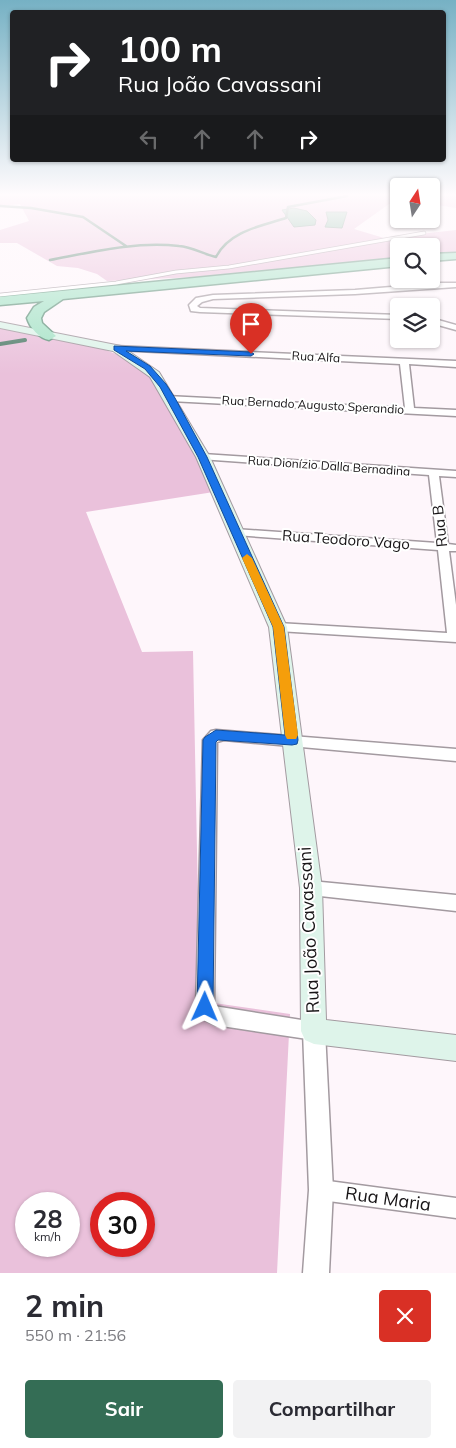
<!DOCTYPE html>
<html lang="pt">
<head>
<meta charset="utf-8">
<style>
	body { margin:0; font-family:Mulish,sans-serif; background:#f2f2f3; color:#2b2b33; height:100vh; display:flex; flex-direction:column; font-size:19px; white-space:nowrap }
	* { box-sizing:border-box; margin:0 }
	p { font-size:16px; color:#7c7c81 }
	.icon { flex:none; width:28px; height:28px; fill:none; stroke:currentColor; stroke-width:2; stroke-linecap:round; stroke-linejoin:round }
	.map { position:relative; height:1273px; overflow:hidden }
	.side { display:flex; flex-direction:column; background:#fff; flex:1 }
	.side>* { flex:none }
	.guide { position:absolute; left:10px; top:10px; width:436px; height:152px; border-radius:5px; box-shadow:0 1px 4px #0004; background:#202124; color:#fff; overflow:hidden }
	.needle { width:32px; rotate:12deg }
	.controls { position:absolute; left:390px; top:178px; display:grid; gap:10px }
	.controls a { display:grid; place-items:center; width:50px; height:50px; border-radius:5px; background:#fff; box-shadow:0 1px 4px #0004; font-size:25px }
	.speed { position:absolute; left:15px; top:1192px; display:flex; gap:10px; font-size:25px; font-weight:700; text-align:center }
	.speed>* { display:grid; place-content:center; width:65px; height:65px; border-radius:50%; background:#fff; box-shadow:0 1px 4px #0004; line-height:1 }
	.speed small { font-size:12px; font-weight:400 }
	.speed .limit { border:8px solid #d22; background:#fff; color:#111 }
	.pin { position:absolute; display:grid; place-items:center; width:42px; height:42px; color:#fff; margin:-51px -21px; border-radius:50% 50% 50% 0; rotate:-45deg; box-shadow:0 0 5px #0007 }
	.pin .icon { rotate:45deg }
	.me { position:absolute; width:55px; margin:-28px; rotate:1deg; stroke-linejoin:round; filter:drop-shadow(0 0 4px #0008) }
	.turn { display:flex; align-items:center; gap:18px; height:105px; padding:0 25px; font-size:22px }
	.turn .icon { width:65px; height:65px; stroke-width:2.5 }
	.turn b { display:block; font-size:35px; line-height:42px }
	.lanes { display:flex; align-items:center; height:48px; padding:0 25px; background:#0003; justify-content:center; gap:25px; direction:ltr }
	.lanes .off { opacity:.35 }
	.round { display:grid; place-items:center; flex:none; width:52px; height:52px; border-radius:5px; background:#f2f2f3 }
	.overview { display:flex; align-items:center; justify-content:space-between; height:85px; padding:0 25px }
	h1 { font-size:30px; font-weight:700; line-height:38px }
	.button { display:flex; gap:10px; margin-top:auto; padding:10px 25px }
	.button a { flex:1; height:58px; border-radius:5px; background:#346d55; color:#fff; font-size:20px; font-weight:700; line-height:58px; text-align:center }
	.button a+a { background:#f2f2f3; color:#2b2b33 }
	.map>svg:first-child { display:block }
</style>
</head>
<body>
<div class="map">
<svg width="456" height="1273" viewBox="0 0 456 1273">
	<rect width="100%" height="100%" fill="#fef6fb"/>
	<path fill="#eac1db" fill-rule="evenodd" d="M0 196H399V204H389L354 229 384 238 456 230V252L431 255V246H399V258L218 276 107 281 97 274 78 268 57 266 17 243H0V230L29 221 20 204 0 206Z
		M431 196H456V208L431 204Z
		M0 328C51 336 106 342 149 372L220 491 86 512 142 652 193 651 200 1001 290 1014 277 1273H0ZM26 1204H69V1246H26ZM101 1204H144V1246H101Z"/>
	<path fill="#6cac8f" stroke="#527e6b" d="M294 208 307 211 316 220 315 225 294 227 282 210Z
		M326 212H347L342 228 325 227 328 220Z"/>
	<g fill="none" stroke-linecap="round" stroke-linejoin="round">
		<path stroke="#527e6b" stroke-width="2.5" d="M0 206 31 208 83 217 126 246
			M50 260C92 252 136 241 179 246 192 247 203 254 216 257 229 231 261 226 286 218L288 207 347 196"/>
		<path stroke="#527e6b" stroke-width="4" d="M0 344 25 340"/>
		<g stroke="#a39aa0" stroke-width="4.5">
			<path id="service" d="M0 295 116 283 176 272 229 267 424 233"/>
		</g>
		<g stroke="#a39aa0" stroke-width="3">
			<path id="minor" d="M439 283H456V287L355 294 213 299 202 302 197 306 200 308 399 315V319L200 312 191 311 189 305 196 298 213 295 355 290Z
				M431 318 456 325V330L431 323Z
				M114 346 456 361V367L409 364 414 408 456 410V416L170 401 167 400V396L405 408 400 364 117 350 113 348Z
				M203 454 456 471V477L439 476 448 544 456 545V551H449L456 605V642L278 631 272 627 278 623 447 633 438 550 235 535 230 532 235 529 437 543 429 475 200 459 198 457Z
				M216 730 456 749V761L224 740 217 742 214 1006 314 1022 320 1025 323 1031 320 1037 314 1040 215 1025 201 1018 196 1007 203 740 211 731Z
				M311 881 456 895V911L311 895 305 893 303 888 305 883Z
				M321 1180 456 1198V1218L321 1200 314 1197 311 1190 314 1183Z"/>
		</g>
		<g stroke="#a39aa0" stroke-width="3">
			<path id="tertiary" d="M314 1020 322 1023 325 1031 333 1190 329 1273H303L309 1190 303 1031 306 1023Z"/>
		</g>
		<g stroke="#a39aa0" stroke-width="2">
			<path id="secondary" d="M0 322 121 346 159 372 210 457 287 627 322 888 326 1020 456 1035V1061L314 1044 305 1040 301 1031 300 888 269 627 196 457 150 377 113 351 0 328Z"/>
		</g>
		<g stroke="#669680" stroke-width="3">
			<path id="trunk" d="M456 253V259L431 261V254Z
				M399 258V266L63 299 44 312 41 318 42 323 56 336 49 340C39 338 30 328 27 318L34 307 44 301 0 305V297Z"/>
		</g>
		<use href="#service" stroke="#fff" stroke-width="3"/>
		<use href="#minor" fill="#fff" fill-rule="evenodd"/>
		<use href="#tertiary" fill="#fff" fill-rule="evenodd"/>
		<use href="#secondary" fill="#def4ea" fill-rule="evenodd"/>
		<use href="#trunk" fill="#a6e3c7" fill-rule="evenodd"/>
	</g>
	<linearGradient id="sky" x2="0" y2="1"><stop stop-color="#76b1c4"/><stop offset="0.52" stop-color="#fffbfd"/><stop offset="1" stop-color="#fffbfd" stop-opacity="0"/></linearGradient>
	<rect width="456" height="374" fill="url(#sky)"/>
	<path fill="#1a73e8" stroke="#114b97" d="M114 346 251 352 254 354 251 356 126 351 150 366 166 384 175 398 207 457 284 627 298 740 297 744 292 745 218 740 216 742 213 1007 211 1013 205 1016 199 1013 197 1007 203 740 205 737 216 730 285 735 273 627 198 457 160 387 145 369 114 350Z"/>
	<path fill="#f59e0b" d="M247 554 252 558 284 627 298 735 296 739H287L285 735 273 627 242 558Z"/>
	<g text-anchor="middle" stroke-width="4" stroke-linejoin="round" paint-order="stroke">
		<g font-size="12" fill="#171416" stroke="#fff">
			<text transform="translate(316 357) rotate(3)" y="4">Rua Alfa</text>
			<text transform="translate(313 405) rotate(3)" y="4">Rua Bernado Augusto Sperandio</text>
			<text transform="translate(329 466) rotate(4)" y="4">Rua Dionízio Dalla Bernadina</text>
		</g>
		<g font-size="15" fill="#171416" stroke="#fff">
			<text transform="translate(440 526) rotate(-96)" y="5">Rua B</text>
			<text transform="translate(346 540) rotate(4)" y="5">Rua Teodoro Vago</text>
		</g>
		<g font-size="18" fill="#171416" stroke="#fff">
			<text transform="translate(309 930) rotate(-93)" y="6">Rua João Cavassani</text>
			<text transform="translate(388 1199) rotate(8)" y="6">Rua Maria</text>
		</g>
	</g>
</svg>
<div class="controls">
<a><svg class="needle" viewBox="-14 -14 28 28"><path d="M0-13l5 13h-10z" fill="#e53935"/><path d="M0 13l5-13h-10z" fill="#7c7c81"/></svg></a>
<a><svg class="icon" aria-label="search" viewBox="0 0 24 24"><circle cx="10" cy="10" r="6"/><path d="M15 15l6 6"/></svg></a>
<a><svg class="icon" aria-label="layers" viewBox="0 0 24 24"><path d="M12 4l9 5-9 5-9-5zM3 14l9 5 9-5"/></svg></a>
</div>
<div class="speed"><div>28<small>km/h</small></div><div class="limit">30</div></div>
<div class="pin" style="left:251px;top:354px;background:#d93025"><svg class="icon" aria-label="arrive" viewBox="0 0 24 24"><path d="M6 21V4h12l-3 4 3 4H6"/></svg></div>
<svg class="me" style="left:205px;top:1007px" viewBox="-20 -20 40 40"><path d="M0-17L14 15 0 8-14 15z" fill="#1a73e8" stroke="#fff" stroke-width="4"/></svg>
<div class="guide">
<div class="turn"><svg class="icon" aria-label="right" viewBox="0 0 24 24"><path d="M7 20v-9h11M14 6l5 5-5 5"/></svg><div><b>100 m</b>Rua João Cavassani</div></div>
<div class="lanes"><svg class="icon off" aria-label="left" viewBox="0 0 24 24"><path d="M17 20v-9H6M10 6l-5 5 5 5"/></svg><svg class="icon off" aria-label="ahead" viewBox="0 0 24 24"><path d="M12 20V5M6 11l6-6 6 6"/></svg><svg class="icon off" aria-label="ahead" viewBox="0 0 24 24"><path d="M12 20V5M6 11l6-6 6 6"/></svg><svg class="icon" aria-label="right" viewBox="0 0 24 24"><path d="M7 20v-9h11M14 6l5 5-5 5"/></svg></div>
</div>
</div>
<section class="side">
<div class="overview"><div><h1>2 min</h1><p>550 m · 21:56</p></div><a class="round" style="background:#d93025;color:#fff"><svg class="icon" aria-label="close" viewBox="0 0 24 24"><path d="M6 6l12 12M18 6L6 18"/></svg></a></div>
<div class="button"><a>Sair</a><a>Compartilhar</a></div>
</section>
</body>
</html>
